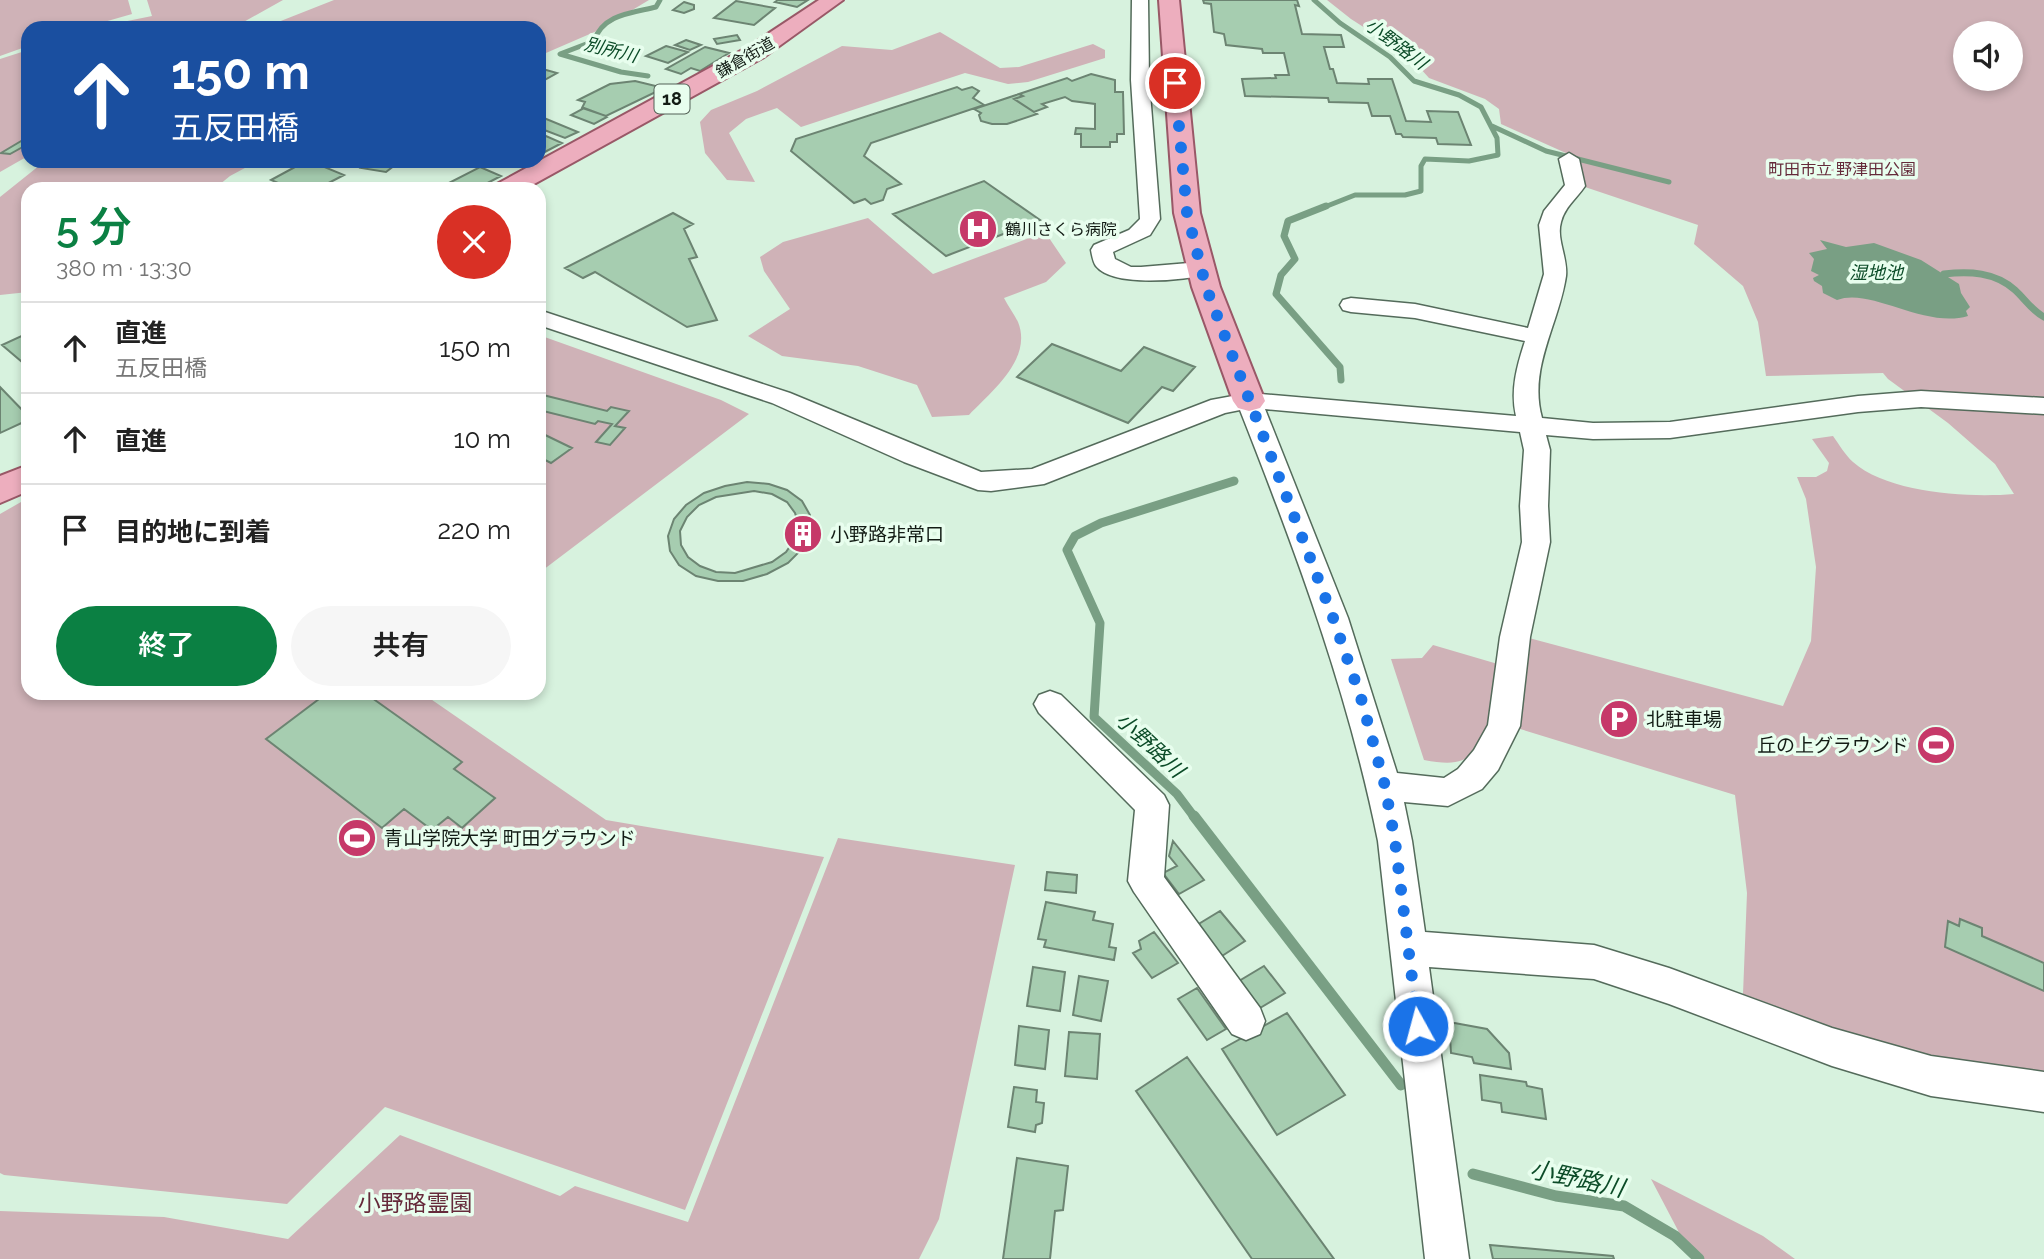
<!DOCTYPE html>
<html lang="ja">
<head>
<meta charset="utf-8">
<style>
	body { margin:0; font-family:Raleway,"Noto Sans JP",sans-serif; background:#f6f6f6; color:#222; height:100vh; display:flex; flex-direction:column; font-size:26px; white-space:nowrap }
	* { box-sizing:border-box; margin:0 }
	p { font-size:23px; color:#767676 }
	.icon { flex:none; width:38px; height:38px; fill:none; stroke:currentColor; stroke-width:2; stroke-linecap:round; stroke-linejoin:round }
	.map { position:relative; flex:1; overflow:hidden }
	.side { position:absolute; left:21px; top:182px; width:525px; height:518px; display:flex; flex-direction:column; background:#fff; border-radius:21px; box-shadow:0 4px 10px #0003 }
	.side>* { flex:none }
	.top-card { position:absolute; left:21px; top:21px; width:525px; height:147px; border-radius:21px; box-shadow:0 4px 10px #0003; background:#1a4fa0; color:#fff; overflow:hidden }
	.tools { position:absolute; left:1953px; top:21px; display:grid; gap:14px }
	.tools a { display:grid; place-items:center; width:70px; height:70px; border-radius:50%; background:#fff; box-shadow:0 4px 10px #0003; font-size:35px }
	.pin { position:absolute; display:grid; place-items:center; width:60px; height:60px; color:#fff; margin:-30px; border:4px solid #fff; border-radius:50%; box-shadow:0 2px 7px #0007 }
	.me { position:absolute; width:77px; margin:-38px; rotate:353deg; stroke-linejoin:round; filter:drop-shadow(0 0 5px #0008) }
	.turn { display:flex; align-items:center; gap:24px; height:147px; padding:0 35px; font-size:32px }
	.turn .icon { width:91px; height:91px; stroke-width:2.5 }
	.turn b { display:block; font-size:49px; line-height:60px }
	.round { display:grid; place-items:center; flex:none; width:74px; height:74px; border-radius:37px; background:#f6f6f6 }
	.head { display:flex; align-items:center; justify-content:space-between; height:119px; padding:0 35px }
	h1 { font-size:42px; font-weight:600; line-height:52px; color:#0b8043 }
	.cta { display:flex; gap:14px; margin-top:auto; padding:14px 35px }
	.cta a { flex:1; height:80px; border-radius:42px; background:#0b8043; color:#fff; font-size:28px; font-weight:600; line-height:80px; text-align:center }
	.cta a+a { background:#f6f6f6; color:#222 }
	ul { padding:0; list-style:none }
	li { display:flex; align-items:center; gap:21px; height:91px; padding:0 35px; border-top:2px solid #e0e0e0 }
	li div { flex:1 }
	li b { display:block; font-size:26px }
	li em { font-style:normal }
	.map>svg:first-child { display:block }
</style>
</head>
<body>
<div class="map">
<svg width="2044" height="1259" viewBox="0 0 2044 1259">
	<rect width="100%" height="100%" fill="#d7f2de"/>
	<path fill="#cfb2b7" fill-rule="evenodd" d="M0 0H128L132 14 83 28H28V46L0 56Z
		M147 0H283L233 28H93L152 16Z
		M334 0H649L599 30 539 56V28H263Z
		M1327 0H2044V1075L1942 1060 1832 1027 1743 994 1747 893 1735 795 1494 721C1471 756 1470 769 1424 760L1391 659 1422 658 1433 645 1525 672 1529 638 1783 706 1811 641 1816 567 1806 499 1797 477H1816L1827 471 1829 463 1812 439 1833 436C1839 444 1845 455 1853 462 1888 493 1968 498 2014 494L1995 464 1948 423 1888 379 1883 373 1766 376 1758 322 1743 286 1694 244 1698 225 1585 187 1577 158 1501 124 1499 109 1485 99 1429 78 1410 57 1351 19ZM1965 33H2011V79H1965Z
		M940 32 1000 68 1019 67 1093 44 1105 50V58L1028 82 1008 84 965 73 801 127 777 108 746 119 729 133 755 182 727 180 705 153 700 122 711 110 757 91 842 46 892 50Z
		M28 50V156L0 172V59Z
		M45 161H258L230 176 214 189H28V292L0 295V197Z
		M868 218 933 274 1045 232 1066 263 1046 282 1004 298C1008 306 1014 314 1018 322 1033 359 991 392 969 415L932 417 917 385 858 366 782 356 748 336 790 309 764 271 760 257 783 242Z
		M539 335 721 400 749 414 539 573Z
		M28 498V693H422L606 820 824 857 685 1210 385 1107 287 1204 4 1175 0 1173V514Z
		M838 838 1015 865 939 1219 919 1259H0V1211L164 1217 288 1239 400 1135 560 1196 575 1186 688 1222Z
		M1651 1179 1763 1236 1795 1259H1693Z"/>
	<path fill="#799f84" d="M1820 240 1846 247 1874 243 1921 260 1959 284 1961 293 1970 307 1966 311 1968 316C1924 329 1871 287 1837 300L1823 293 1822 286 1814 281 1813 278 1819 275 1811 271 1814 259 1809 253 1827 249Z"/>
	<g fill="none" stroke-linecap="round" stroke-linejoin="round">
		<path stroke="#799f84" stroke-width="5" d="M1314 0 1340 23 1390 57 1414 81 1459 95 1481 107 1497 138 1498 155 1469 161 1425 159 1421 166V191L1405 195H1355L1322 208
			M648 76 621 72 560 54 594 41C603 14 632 13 656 7L660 0
			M1492 126 1546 151 1669 182"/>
		<path stroke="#799f84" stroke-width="7" d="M1326 206 1288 221 1284 236 1295 259 1281 275 1276 294 1340 367 1341 380
			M1944 274C1969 271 1995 272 2015 290 2025 299 2031 310 2044 317"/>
		<path stroke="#799f84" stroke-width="9" d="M1195 818 1177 794 1094 717 1100 623 1067 550 1075 536 1101 523 1234 481"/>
		<path stroke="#799f84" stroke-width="11" d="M1194 816 1401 1085
			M1473 1174 1556 1196 1624 1206 1675 1236 1699 1259"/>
	</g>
	<path fill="#a6cdb0" stroke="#6c8472" stroke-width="2" fill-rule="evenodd" d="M778 0H808L797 7 775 2Z
		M1203 0H1297L1299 6 1295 5 1302 34 1341 35 1344 47H1324L1330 69H1333L1337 83 1369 84 1368 79H1392L1406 121 1431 122 1427 111 1458 112 1471 145 1438 144 1436 138 1403 137 1401 134H1396L1390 116H1372L1368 103 1329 102 1328 98 1245 96 1242 79 1276 78 1275 75H1289L1284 53H1263L1262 49 1226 45 1224 34 1214 32 1211 4 1204 3Z
		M736 1 775 8 754 25 714 18Z
		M684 2 694 5V9L684 13 673 10Z
		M737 35 740 40 717 44 714 39Z
		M686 40 701 45 690 50 675 45Z
		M666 46 688 52 668 63 646 56Z
		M705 47 729 53 700 71 691 68 681 74 666 69Z
		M539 68 557 73 539 83Z
		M1091 74 1115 80V92H1123L1124 134H1117V142H1110V147H1081V134H1075L1076 128 1095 129V104L1072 101 1065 97 1042 104 1047 107 1034 112 1014 99 1023 96 1019 94 1067 78 1072 81Z
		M635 81 664 88 606 116 582 108 585 102 578 100 610 84Z
		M957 87 962 90 972 87 979 91 973 98 984 105 871 143 864 156 901 184 887 189 883 200 871 204 865 199 854 203 791 151 796 139Z
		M1019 94 1023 96 1014 99 1037 114 1007 124H992L981 121 979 115 981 113 974 109Z
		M584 108 606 116 607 117 594 124 571 115Z
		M539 116 578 132 565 138 539 128Z
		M539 133 562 143 539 155Z
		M28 137V144L10 154 1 153Z
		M306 161H310L344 175 317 189H292L271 180Z
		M370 161H372L395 165 386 172 361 168Z
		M480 167 501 176 476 189 441 187Z
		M984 181 1040 220 946 256 893 214Z
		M673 213 693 224 684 229 697 257 689 259 717 320 687 327 595 272 583 278 565 268Z
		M28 333V367L2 345Z
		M1052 344 1121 371 1144 347 1195 367 1173 391 1162 387 1128 423 1017 377Z
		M0 387 28 416V420L0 433Z
		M539 394 607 411 611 407 629 411 615 426 625 428 610 445 596 442 612 424 598 421 595 424 539 410Z
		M539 432 572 448 551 463 539 457Z
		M747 482 769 484 787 490 802 501 810 515 811 532 803 548 788 563 767 574 743 581H718L696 576 679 565 670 551 668 536 674 519 686 505 704 493 725 486ZM754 491 772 494 787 502 795 513 799 526 795 539 786 552 772 562 735 573 716 572 700 566 688 557 681 545 680 531 687 517 699 505 716 497Z
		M327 693H365L462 762 454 769 495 798 462 828 448 817 432 830 404 809 382 828 266 739Z
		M1173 841 1204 880 1179 894 1163 873 1177 866 1169 856Z
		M1047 872 1077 875 1076 893 1045 890Z
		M1046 902 1095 912 1093 920 1113 924 1109 947 1116 948 1114 960 1044 947 1046 940 1038 939Z
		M1220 911 1245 941 1222 956 1197 925Z
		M1960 919 1982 928V936L2044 963V991L1945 947 1948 921 1959 926Z
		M1154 932 1178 963 1152 978 1133 953 1141 949 1139 941Z
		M1264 966 1285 993 1260 1008 1239 981Z
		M1033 967 1065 972 1060 1011 1027 1006Z
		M1079 976 1108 981 1101 1021 1073 1015Z
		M1197 988 1226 1029 1207 1040 1178 999Z
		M1287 1013 1345 1095 1277 1135 1222 1049Z
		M1449 1022 1487 1029 1509 1053 1511 1069 1474 1063 1472 1057 1451 1053Z
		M1019 1026 1049 1030 1045 1069 1015 1065Z
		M1069 1032 1100 1034 1097 1079 1065 1076Z
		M1187 1057 1334 1259H1252L1136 1091Z
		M1480 1075 1526 1082 1527 1086 1542 1089 1546 1119 1502 1112 1501 1103 1482 1100Z
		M1014 1087 1037 1090 1036 1102 1044 1103 1042 1123 1036 1125 1035 1132 1008 1127Z
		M1017 1158 1068 1166 1063 1210 1055 1211 1050 1259H1003Z
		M1490 1245 1613 1256 1614 1259H1493Z"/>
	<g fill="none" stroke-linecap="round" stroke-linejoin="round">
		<g stroke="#546b5b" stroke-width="3">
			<path id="minor" d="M1132 0H1148L1149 80 1160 219 1150 235 1113 252 1115 259 1131 267H1141L1201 262 1209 264 1212 269 1209 274C1184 280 1114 288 1096 266 1093 262 1092 255 1091 250L1094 245 1129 230 1140 219 1131 80Z
				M1569 153 1579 159 1585 186C1577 198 1564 208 1561 222 1556 239 1568 258 1566 276 1559 324 1528 368 1542 418L1593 423 1670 422 1858 396 1921 391 2044 398V414L1921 407 1858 412 1670 438 1593 439 1546 435 1550 450 1548 506 1550 542 1530 637 1520 726 1498 770 1482 789 1448 806 1404 802 1412 841 1425 932 1594 945 1669 968 1832 1028 1931 1056 2044 1072V1112L1931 1096 1832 1066 1669 1004 1594 979 1429 967 1469 1259H1425L1378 841C1348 692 1296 552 1240 410L1225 413 1044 484 991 491 978 490 904 462 772 403 539 325V310L790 393 981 472 1032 469 1211 400 1249 393 1516 416C1510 390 1517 366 1525 341L1415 318 1351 312 1343 310 1340 305 1343 300 1351 298 1415 304 1528 328 1544 274 1539 225 1544 211 1565 185 1559 159ZM1265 409 1520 432 1524 450 1520 506 1522 542 1500 637 1488 725 1474 750 1458 769 1444 778 1397 773 1348 618Z
				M1050 691 1061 695 1164 795 1169 805 1164 877 1260 1008 1265 1021 1260 1034 1246 1040 1232 1034 1134 892 1128 881 1135 810 1039 713 1034 704 1039 695Z"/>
		</g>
		<g stroke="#995867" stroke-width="4">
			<path id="major" d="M819 0H843L764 57 525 189H493L497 184 748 47Z
				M1159 0H1179L1200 213 1220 287 1265 401 1260 408 1249 411 1238 408 1233 401 1192 287 1174 213Z
				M28 465V491L0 503V476Z"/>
		</g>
		<use href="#minor" fill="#fff" fill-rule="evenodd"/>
		<use href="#major" fill="#edaebe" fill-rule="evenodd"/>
	</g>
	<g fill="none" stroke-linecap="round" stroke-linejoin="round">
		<path stroke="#1a73e8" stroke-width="12" stroke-dasharray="0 21.6" d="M1175 83 1187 213 1206 287 1332 615 1361 698 1385 786 1395 841 1418 1026"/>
	</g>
	<defs>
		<g id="hospital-disc" transform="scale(2.0125)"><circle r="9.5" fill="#c63969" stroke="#e8feee"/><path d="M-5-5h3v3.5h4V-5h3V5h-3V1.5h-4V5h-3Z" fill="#fff"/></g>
		<g id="building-disc" transform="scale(2.0125)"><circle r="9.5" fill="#c63969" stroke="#e8feee"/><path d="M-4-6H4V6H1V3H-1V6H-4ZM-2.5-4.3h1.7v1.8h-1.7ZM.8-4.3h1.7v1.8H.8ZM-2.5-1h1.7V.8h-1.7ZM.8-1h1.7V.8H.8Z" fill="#fff"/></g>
		<g id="parking-disc" transform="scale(2.0125)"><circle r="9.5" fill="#c63969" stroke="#e8feee"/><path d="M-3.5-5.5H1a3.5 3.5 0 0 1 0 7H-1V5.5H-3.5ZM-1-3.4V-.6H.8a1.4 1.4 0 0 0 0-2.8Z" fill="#fff"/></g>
		<g id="stadium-disc" transform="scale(2.0125)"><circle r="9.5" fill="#c63969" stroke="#e8feee"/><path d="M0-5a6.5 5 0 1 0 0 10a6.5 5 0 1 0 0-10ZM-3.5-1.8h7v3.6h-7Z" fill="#fff"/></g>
	</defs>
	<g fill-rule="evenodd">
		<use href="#hospital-disc" x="978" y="229"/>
		<use href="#building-disc" x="803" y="534"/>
		<use href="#parking-disc" x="1619" y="719"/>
		<use href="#stadium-disc" x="1936" y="745"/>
		<use href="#stadium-disc" x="357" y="838"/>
	</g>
	<g text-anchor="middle" stroke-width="7" stroke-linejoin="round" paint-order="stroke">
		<g font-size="16" fill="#131c15" stroke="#e8feee">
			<text transform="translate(745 57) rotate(-30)" y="6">鎌倉街道</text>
		</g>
		<g font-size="16" fill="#652a3a" stroke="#e8feee">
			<text x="1842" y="175">町田市立 野津田公園</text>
		</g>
		<g font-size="16" fill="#131c15" stroke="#e8feee" text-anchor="start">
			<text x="1005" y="235">鶴川さくら病院</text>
		</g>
		<g font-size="18" font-style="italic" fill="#0c4c28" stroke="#e8feee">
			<text transform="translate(1396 44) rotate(37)" y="6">小野路川</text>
			<text transform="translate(611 50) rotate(14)" y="6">別所川</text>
			<text x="1876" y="279">湿地池</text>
		</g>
		<rect fill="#e8feee" stroke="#536056" stroke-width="2" x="654.5" y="84.5" width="35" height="29" rx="5"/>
		<g font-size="18" font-weight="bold" fill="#131c15">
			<text x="672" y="105">18</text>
		</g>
		<g font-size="19" fill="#131c15" stroke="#e8feee" text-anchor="start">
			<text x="830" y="541">小野路非常口</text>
			<text x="1646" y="726">北駐車場</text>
			<text x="1909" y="752" text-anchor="end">丘の上グラウンド</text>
			<text x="384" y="845">青山学院大学 町田グラウンド</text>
		</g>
		<g font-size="21" font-style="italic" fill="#0c4c28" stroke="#e8feee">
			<text transform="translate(1150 745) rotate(43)" y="7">小野路川</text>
		</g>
		<g font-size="23" fill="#652a3a" stroke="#e8feee">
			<text x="415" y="1211">小野路霊園</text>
		</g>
		<g font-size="24" font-style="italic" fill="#0c4c28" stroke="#e8feee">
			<text transform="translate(1577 1179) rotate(12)" y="8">小野路川</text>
		</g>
	</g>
</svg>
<div class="tools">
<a><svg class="icon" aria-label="sound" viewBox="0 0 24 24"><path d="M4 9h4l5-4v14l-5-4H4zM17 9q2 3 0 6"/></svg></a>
</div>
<div class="pin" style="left:1175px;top:83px;background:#d93025"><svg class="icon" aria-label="arrive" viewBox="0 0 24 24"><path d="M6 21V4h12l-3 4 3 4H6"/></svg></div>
<svg class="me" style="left:1418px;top:1026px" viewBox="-20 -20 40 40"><circle r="17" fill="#1a73e8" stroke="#fff" stroke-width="3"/><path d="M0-11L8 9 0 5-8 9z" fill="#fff"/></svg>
<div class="top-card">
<div class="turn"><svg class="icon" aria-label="ahead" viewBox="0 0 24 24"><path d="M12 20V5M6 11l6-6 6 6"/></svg><div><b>150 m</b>五反田橋</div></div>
</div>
<section class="side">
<div class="head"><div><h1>5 分</h1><p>380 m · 13:30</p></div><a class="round" style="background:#d93025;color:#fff"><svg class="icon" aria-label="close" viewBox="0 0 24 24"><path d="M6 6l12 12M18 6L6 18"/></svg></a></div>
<ul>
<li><svg class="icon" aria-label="ahead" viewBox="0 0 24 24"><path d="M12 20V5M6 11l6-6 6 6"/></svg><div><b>直進</b><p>五反田橋</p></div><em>150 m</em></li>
<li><svg class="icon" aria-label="ahead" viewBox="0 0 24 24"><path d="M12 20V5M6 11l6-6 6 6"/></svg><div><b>直進</b></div><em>10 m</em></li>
<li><svg class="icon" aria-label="arrive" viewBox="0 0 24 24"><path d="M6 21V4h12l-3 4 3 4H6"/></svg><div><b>目的地に到着</b></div><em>220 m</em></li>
</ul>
<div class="cta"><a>終了</a><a>共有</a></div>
</section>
</div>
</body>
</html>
